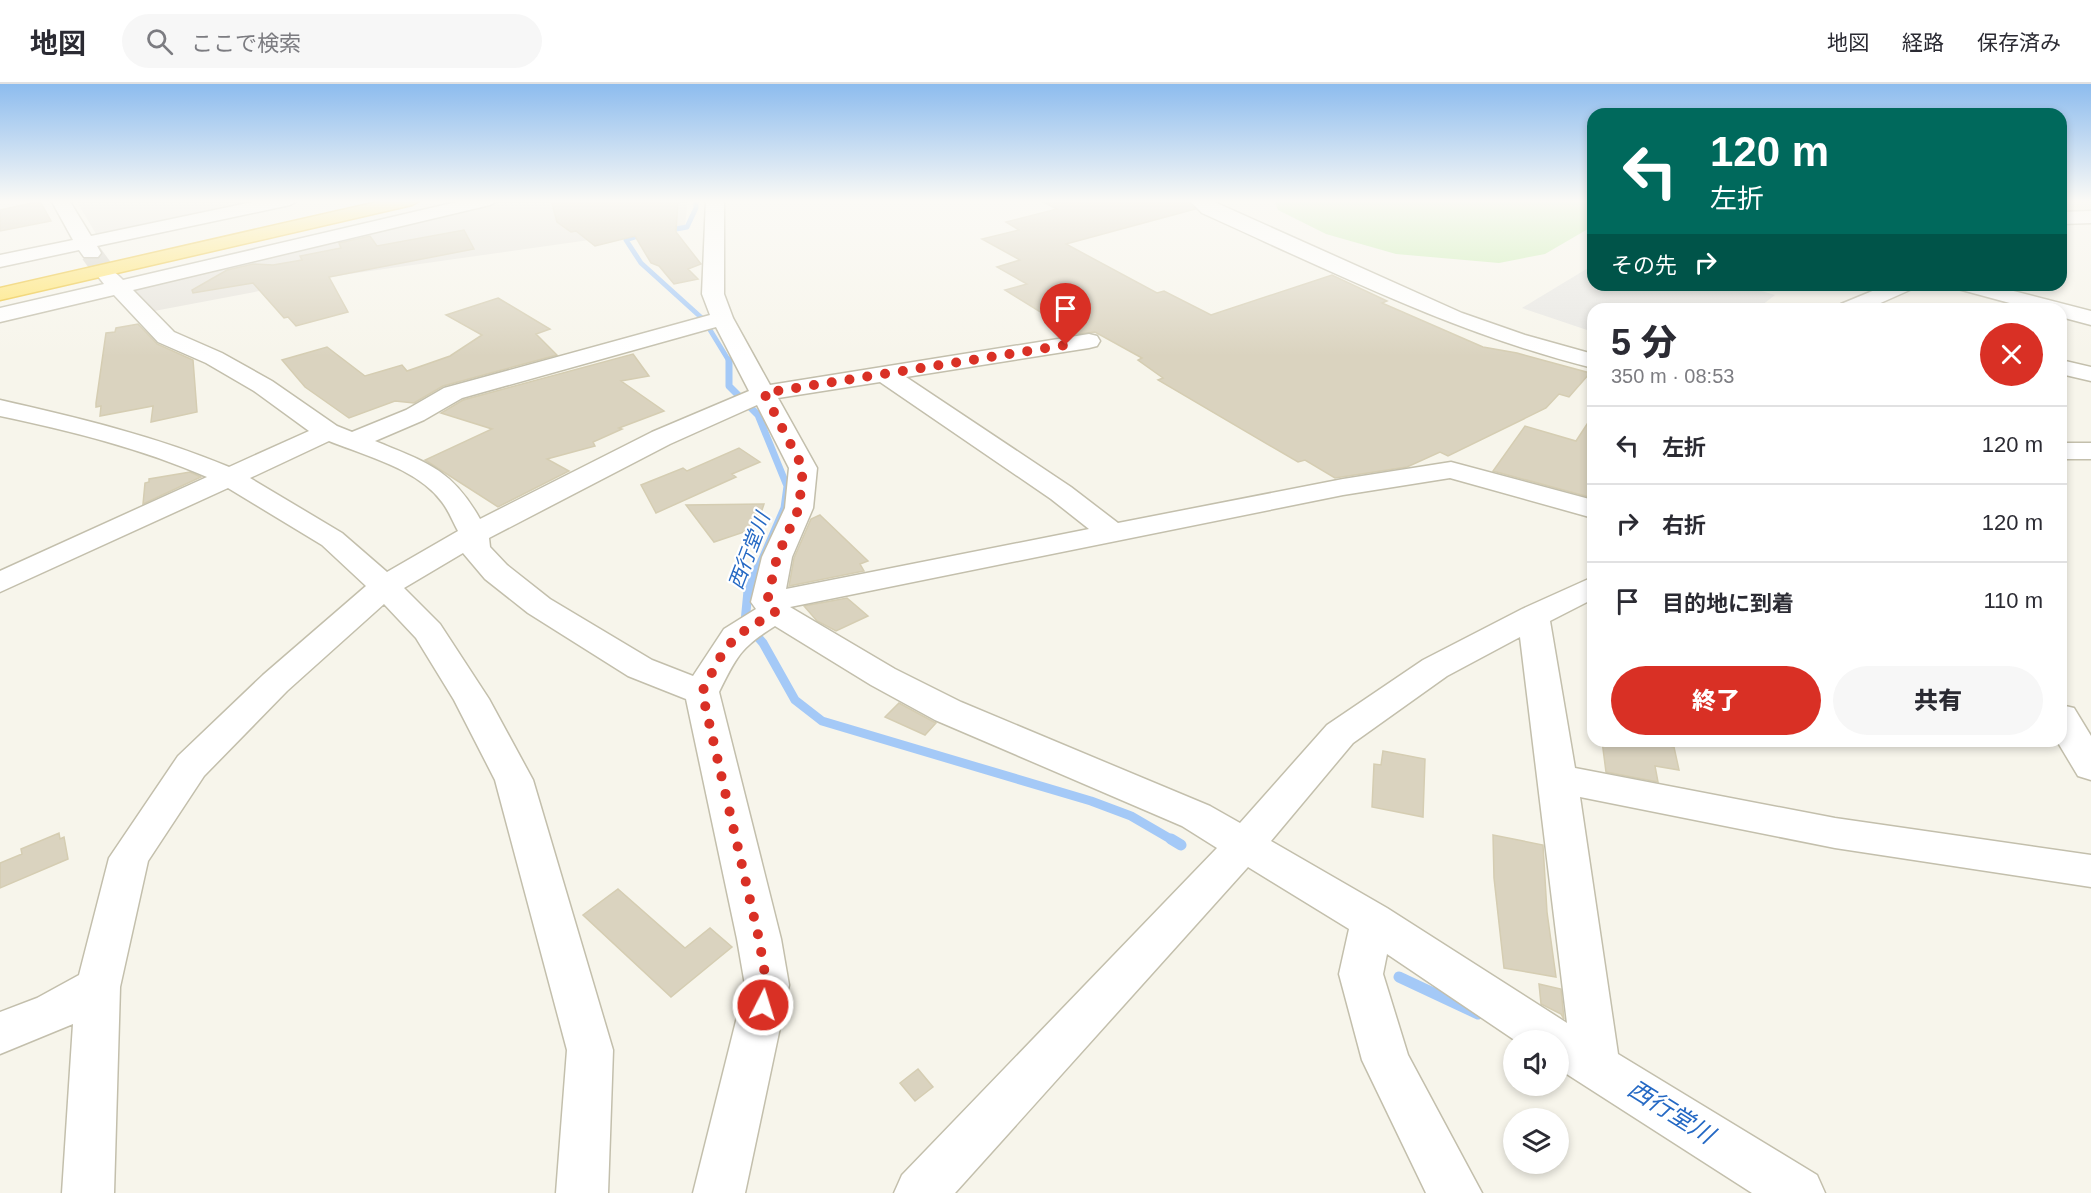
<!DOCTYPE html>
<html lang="ja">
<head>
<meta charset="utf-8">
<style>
	body { margin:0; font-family:Helvetica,"Noto Sans JP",sans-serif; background:#f7f7f7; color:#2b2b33; height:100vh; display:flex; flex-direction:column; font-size:22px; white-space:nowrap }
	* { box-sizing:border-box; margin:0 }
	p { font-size:20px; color:#7c7c81 }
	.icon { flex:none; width:33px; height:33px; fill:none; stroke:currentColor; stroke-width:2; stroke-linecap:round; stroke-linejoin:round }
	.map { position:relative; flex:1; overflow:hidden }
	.sheet { position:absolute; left:1587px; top:219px; width:480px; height:444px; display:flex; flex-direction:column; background:#fff; border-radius:18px; box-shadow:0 3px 9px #0003 }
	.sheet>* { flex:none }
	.top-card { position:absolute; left:1587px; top:24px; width:480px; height:183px; border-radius:18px; box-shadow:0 3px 9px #0003; background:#00695c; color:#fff; overflow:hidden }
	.controls { position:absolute; left:1503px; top:946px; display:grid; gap:12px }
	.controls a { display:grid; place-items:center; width:66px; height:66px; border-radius:50%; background:#fff; box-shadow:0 3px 9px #0003; font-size:30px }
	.pin { position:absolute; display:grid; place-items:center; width:51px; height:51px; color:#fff; margin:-62px -26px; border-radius:50% 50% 50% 0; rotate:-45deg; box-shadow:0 0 6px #0007 }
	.pin .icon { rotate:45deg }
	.me { position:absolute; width:66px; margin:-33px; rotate:5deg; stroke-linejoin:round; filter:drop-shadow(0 0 4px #0008) }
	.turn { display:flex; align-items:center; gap:21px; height:126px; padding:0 24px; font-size:27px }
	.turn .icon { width:78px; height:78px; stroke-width:2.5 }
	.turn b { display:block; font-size:42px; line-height:51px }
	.then { display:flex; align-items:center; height:57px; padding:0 24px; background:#0003; gap:12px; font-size:22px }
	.round { display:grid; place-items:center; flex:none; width:63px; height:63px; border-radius:32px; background:#f7f7f7 }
	.head { display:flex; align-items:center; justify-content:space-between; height:102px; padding:0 24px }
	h1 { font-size:36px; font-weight:800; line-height:45px }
	.cta { display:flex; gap:12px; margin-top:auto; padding:12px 24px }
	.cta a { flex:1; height:69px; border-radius:36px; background:#d93025; color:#fff; font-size:24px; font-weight:800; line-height:69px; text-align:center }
	.cta a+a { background:#f7f7f7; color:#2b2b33 }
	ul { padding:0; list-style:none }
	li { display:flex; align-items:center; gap:18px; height:78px; padding:0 24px; border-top:2px solid #e1e1e2 }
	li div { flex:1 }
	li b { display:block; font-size:22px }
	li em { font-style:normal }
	header { display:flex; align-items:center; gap:36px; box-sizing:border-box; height:84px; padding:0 30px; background:#fff; border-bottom:2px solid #e1e1e2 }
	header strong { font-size:28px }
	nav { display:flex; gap:33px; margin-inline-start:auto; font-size:21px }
	.search { width:420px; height:54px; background:#f7f7f7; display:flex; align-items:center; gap:15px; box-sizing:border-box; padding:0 21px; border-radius:33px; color:#7c7c81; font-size:22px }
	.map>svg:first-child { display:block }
</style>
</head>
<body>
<header>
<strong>地図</strong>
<div class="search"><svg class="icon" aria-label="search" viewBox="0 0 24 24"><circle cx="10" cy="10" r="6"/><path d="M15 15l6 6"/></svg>ここで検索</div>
<nav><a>地図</a><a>経路</a><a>保存済み</a></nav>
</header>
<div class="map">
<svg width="2091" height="1109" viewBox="0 0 2091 1109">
	<rect width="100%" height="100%" fill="#f7f5eb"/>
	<path fill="#e7e4dc" d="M76 116H277L104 151 96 150Z
		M504 116H688L685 141 681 143 349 190 149 228 127 204Z"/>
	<path fill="#f1edd4" d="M2061 116H2091V129L2061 130Z"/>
	<path fill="#caeeb1" d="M1274 116H1593V142L1545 170 1499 179 1396 170 1326 150 1278 126Z"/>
	<path fill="#e8e7e3" d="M1593 181V201H1741L1775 211 1757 225H1593V248L1522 224Z"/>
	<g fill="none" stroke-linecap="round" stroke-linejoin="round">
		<path stroke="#a4c9f7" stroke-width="5" d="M665 147 687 143 696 124V116
			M641 151 626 156 641 179 704 236 729 277"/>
		<path stroke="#a4c9f7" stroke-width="7" d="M729 276V302L758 331 787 402 784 424 757 486"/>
		<path stroke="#a4c9f7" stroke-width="9" d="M758 484 748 507 745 538 763 559 795 616 822 637 1091 717 1131 732 1174 757"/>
		<path stroke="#a4c9f7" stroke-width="11" d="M1171 755 1181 761
			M1399 893 1478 930"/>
	</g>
	<path fill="#dad3bf" stroke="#d5cdb2" stroke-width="1.5" d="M551 116H678L676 148 701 180 688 185 698 195 674 200 659 182 651 179 635 152 595 162 576 147 571 148 557 138Z
		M1039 116H1187L1195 125 1066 160 1157 209 1164 207 1211 231 1332 191 1387 217 1382 219 1483 263 1517 269 1590 289 1569 313 1559 310 1546 324 1448 372 1440 368 1407 383 1335 394 1305 376 1298 378 1158 296 1163 294 1138 276 1142 274 1095 248 1076 250 1005 206 1027 200 997 183 1020 176 982 155 1019 146 1006 138 1057 125Z
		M40 117 51 137 0 147V126Z
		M464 146 474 165 329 193 348 228 296 242 288 233 284 234 253 199 193 209 192 206 227 186 253 180 273 181 302 176 300 172 341 164 339 159 370 152 377 162Z
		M498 214 550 245 536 250 557 271 443 302 414 319 395 317 349 334 305 303 282 276 327 263 365 292 402 281 407 287 450 272 482 251 446 231Z
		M138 240 157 260 193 276 197 328 151 338 153 322 100 332 101 322 96 323V319L106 249 115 248 116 244Z
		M633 270 649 292 621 297 664 327 619 344 622 345 593 358 595 362 547 375 569 387 498 423 425 376 492 345 441 329 463 316Z
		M1593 331V414L1493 387 1525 342 1576 357Z
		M739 364 760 378 732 390 736 393 656 429 641 401 683 384 687 387Z
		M190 388 201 393 143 420 145 399 149 398V395Z
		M764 420 756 444 714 458 686 421Z
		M820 431 868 477 860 480 864 487 789 502 794 474 811 435Z
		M847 514 868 532 836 547 817 537 804 522Z
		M899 619 934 638 936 639 925 651 885 633Z
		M1602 657H1649L1674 663 1679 686 1655 682 1658 698 1606 688Z
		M1383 667 1425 675 1423 733 1372 723 1374 680 1381 681Z
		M59 749 60 755 64 753 68 775 0 804V779L22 770 21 765Z
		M1493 751 1543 761 1547 828 1556 893 1504 884 1494 794Z
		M618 805 685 864 710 844 732 863 671 913 583 831Z
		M1539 900 1561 905 1564 935 1561 930 1541 920Z
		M918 985 933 1003 915 1017 900 999Z"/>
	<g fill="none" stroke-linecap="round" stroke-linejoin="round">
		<path stroke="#d5d2c7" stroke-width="21" stroke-dasharray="21 10" stroke-linecap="butt" d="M91 169 107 191"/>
		<g stroke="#c3bfac" stroke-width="3">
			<path id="minor" d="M51 116H69L91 152 262 116H299L290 121 97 162 101 169 98 173H84L79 166 0 183V171L73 156Z
				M465 116H499L490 121 133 206 174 248 222 269 272 297 337 342 352 348 406 326 444 304 710 231 702 210 706 116H724V210L733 234 770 301 1089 250 1097 252 1100 257 1097 262 1089 264 906 293 1071 403 1118 439 1343 395 1451 378 1593 416V434L1450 394 1343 411 790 523 895 585 961 618 1210 722 1240 739 1327 641 1423 576 1522 525 1593 493V515L1550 537 1575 684 1835 734 2091 771V803L1835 764 1580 713 1618 970 1817 1091 1825 1109H1752L1562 987 1558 979V957H1516L1387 870 1383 890 1408 971 1482 1109H1426L1362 976 1339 890 1349 845 1248 783 955 1109H894L902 1091 1217 764 1182 742 935 636 871 601 775 542C740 564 737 572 719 608L781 855 789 901 745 1109H693L745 901 737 855 686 615 628 592 528 529 485 495 463 469 404 504 440 540 489 615 533 696 613 966 608 1109H556L567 966 495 696 454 616 416 554 384 520 287 607 204 692 148 777 120 903 114 1109H62L73 940 0 970V928L37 914 79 891 109 774 178 672 263 591 366 502 322 461 228 404 0 508V487L207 393C140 364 71 347 0 332V316C79 334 155 352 229 383L309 347 254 307 206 279 158 258 114 211 0 238V224L104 200 97 191 100 187C111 184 115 188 123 196ZM716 243 749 307 652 348 480 435C452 385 426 378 375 357L424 336 462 314ZM880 298 1051 415 1089 445 786 505 792 473 813 424 817 384 778 314ZM757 321 789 384 785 424 762 473 751 518 756 525 724 545 693 592 652 576 550 515 507 481 490 463 489 454 670 360ZM329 357C366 372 418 385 442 418 449 427 453 438 458 447L387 488 342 449 250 394ZM1520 553 1567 939 1387 824 1271 757 1353 659 1447 592Z
				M1189 116H1210L1462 229 1525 251 1593 270V284C1456 250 1331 187 1202 129Z
				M2091 127V139L2061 140V128Z
				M1887 201H1915L1912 205 1867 225H1838L1841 220Z
				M1955 201H1990L2091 227V241L2061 233V225H2032L1958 205Z
				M2061 276 2091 283V297L2061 290Z
				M2061 359H2091V375H2061Z
				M2061 621 2074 624 2091 652V696L2078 692 2057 657H2061Z"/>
		</g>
		<g stroke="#ecc230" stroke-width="3">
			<path id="highway" d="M386 116H421L412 121 0 216V204Z"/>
		</g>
		<use href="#minor" fill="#fff" fill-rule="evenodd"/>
		<use href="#highway" fill="#ffe46e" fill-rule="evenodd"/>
	</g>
	<linearGradient id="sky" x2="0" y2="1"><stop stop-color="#8dbcee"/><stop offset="0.43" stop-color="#fbfaf6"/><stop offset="1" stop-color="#fbfaf6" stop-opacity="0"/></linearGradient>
	<rect width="2091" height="272" fill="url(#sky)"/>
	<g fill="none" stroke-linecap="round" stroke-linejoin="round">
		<path stroke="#d93025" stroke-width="10" stroke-dasharray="0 18" d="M763 921 767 902 759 855 702 608 719 575 736 552 775 528 767 518 777 473 799 424 803 384 764 309 1066 261"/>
	</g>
	<g text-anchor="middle" stroke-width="4.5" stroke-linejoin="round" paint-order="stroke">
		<g font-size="20" font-style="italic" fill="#2569c4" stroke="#fff">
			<text transform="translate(749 467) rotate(-69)" y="7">西行堂川</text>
		</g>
		<g font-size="24" font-style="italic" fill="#2569c4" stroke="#fff">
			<text transform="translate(1671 1028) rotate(32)" y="8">西行堂川</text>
		</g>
	</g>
</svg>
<div class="controls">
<a><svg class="icon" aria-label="sound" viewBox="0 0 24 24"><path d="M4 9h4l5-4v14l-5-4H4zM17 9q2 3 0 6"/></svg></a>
<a><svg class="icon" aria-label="layers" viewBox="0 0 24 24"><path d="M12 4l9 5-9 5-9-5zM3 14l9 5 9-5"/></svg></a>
</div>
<div class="pin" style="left:1066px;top:261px;background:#d93025"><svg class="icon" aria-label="arrive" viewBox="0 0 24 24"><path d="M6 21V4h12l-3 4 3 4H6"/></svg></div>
<svg class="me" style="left:763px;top:921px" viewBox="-20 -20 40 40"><circle r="17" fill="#d93025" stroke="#fff" stroke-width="3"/><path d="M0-11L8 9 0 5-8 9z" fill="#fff"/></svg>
<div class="top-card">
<div class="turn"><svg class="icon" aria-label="left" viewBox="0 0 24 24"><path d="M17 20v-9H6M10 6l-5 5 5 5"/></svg><div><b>120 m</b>左折</div></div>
<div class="then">その先<svg class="icon" aria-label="right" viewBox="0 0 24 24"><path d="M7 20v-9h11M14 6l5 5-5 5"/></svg></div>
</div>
<section class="sheet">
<div class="head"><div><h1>5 分</h1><p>350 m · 08:53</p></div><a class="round" style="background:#d93025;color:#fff"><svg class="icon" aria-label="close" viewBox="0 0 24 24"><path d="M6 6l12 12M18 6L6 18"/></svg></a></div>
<ul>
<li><svg class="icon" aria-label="left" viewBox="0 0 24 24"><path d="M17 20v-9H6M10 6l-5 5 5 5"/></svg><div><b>左折</b></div><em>120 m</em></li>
<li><svg class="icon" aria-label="right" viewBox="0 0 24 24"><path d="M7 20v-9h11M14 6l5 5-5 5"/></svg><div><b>右折</b></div><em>120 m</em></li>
<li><svg class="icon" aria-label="arrive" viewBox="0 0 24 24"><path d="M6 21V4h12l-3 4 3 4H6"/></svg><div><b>目的地に到着</b></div><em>110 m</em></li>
</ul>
<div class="cta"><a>終了</a><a>共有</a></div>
</section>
</div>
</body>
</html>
